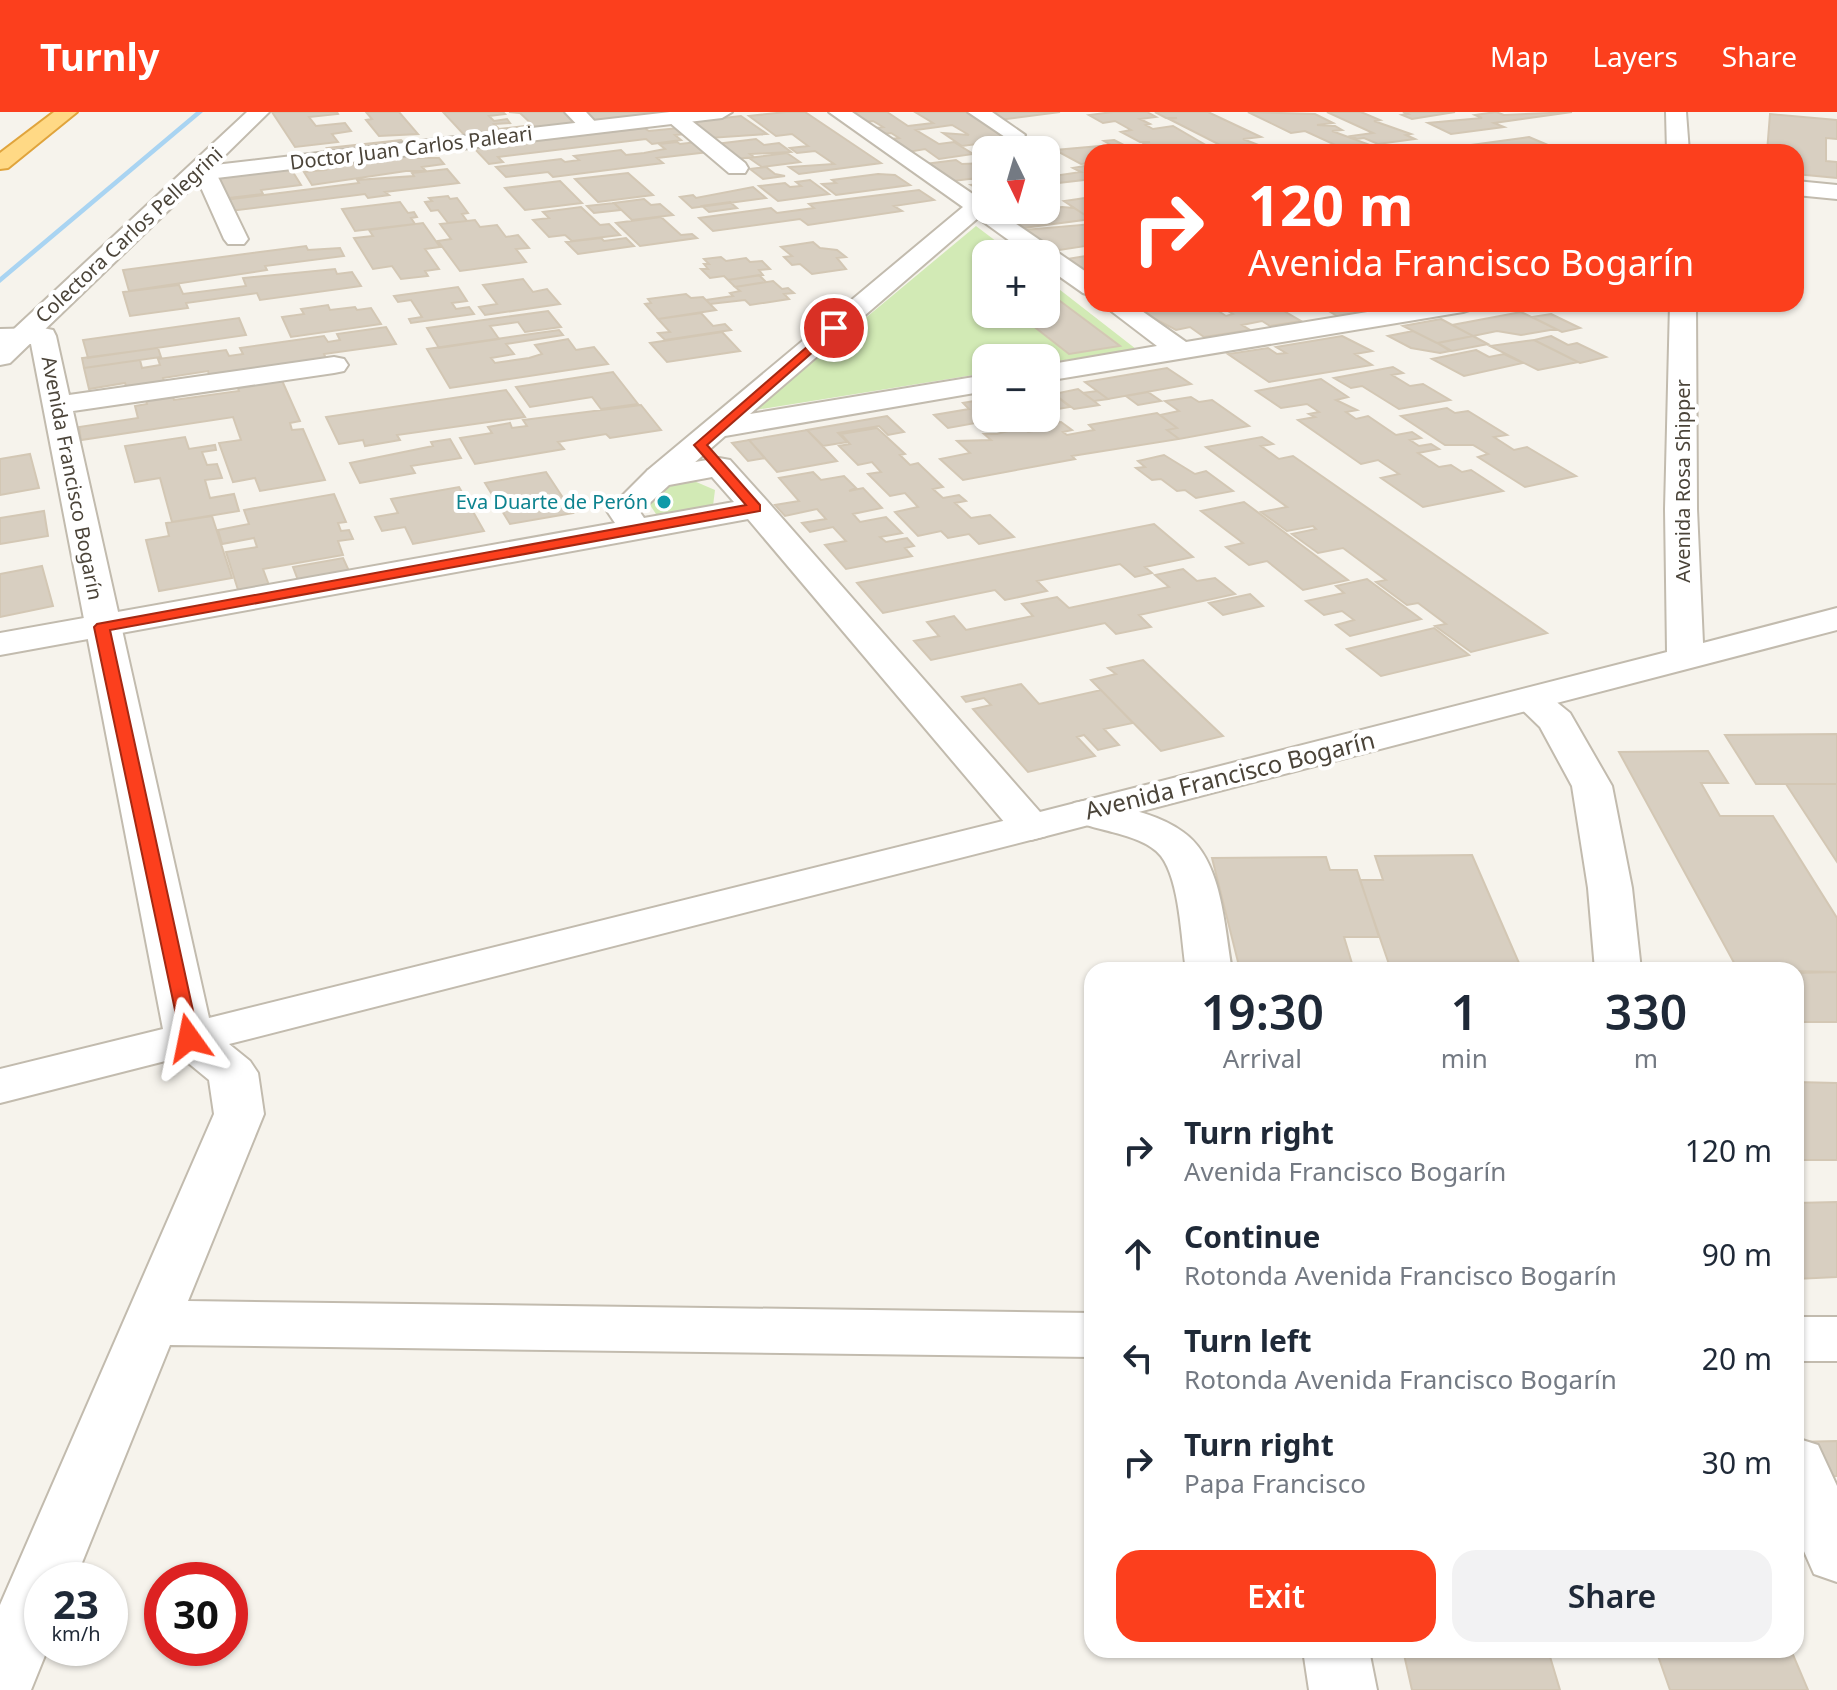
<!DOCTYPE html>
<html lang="en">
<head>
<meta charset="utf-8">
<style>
	body { margin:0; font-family:"Noto Sans",sans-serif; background:#f2f2f3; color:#1f2937; height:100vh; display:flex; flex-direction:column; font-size:30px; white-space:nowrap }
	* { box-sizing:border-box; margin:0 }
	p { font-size:26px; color:#747a83 }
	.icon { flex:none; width:44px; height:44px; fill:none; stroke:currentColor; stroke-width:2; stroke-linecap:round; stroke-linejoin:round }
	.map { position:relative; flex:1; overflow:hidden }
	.drawer { position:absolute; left:1084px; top:850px; width:720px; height:696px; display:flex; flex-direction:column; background:#fff; border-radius:24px; box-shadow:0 2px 6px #0004 }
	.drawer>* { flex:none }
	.top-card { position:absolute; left:1084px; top:32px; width:720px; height:168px; border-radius:24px; box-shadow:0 2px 6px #0004; background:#fc3f1d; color:#fff; overflow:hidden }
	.needle { width:52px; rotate:175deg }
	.tools { position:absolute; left:972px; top:24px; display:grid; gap:16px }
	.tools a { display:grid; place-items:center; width:88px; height:88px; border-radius:16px; background:#fff; box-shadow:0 2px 6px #0004; font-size:40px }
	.speed { position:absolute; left:24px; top:1450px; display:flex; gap:16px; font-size:40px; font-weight:700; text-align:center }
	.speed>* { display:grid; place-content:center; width:104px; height:104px; border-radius:50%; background:#fff; box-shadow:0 2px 6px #0004; line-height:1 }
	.speed small { font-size:20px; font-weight:400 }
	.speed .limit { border:12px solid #d22; background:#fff; color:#111 }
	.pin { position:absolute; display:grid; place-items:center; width:68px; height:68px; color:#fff; margin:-34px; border:4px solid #fff; border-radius:50%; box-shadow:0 2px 8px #0007 }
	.me { position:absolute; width:88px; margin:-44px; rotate:348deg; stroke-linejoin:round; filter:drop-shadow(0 0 6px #0008) }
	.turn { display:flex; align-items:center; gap:28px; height:168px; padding:0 32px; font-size:36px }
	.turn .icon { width:104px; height:104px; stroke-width:2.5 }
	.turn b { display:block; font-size:56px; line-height:68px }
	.eta { display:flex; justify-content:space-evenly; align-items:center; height:136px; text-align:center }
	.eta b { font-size:48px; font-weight:600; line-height:56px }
	.action { display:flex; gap:16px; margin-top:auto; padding:16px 32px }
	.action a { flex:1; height:92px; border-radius:24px; background:#fc3f1d; color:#fff; font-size:32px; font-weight:600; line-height:92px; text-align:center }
	.action a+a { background:#f2f2f3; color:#1f2937 }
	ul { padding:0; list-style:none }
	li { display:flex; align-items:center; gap:24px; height:104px; padding:0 32px }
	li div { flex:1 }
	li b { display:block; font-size:30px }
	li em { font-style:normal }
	header { display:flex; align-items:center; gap:48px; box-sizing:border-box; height:112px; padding:0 40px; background:#fc3f1d; color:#fff }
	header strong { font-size:38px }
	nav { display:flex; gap:44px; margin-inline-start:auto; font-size:28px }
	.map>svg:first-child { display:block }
</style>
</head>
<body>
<header>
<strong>Turnly</strong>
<nav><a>Map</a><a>Layers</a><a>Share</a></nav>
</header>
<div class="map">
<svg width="1837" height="1578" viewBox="0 0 1837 1578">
	<rect width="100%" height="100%" fill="#f6f3ec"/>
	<path fill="#d2eab5" d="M976 114 1013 142H986V202H1046V167L1136 237 1046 251V246H986V261L755 298Z
		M694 369 715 378 713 394 679 403 656 402 648 390 670 371Z"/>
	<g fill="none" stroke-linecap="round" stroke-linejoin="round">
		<path fill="#a9d4f2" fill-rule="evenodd" d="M196 0H203L0 171V165Z"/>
	</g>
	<path fill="#d8cfc1" stroke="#d3c7b4" stroke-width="2" d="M272 0H337L338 2 309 5 316 14 345 11 351 19 332 22 338 30 295 35Z
		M366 0H399L418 22 379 24 366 8 372 7Z
		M443 0H503L505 2 489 4 494 9 507 7 510 11 494 12 499 17 533 13 538 18 467 26Z
		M509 0H566L580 13 538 18 520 1Z
		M585 0H700L599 12Z
		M786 0H805L881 51 799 62 789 55 834 52 815 39 797 41 790 36 808 34 792 22 776 24 749 4Z
		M841 0H887L908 14 933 11 915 0H969L1028 35 987 38 977 32 962 34 943 21 969 23 952 13 916 18 939 32 954 30 973 42 939 47 925 37 908 40 883 28 899 26 891 21 875 23 866 17 883 15 873 9 857 11Z
		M986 0H1060L999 8Z
		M1113 0H1147L1156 5 1140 7 1150 12 1146 13 1153 17 1173 14 1214 38 1159 40 1156 38 1165 37 1150 36 1143 31 1150 30H1140L1121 20 1131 18 1115 9 1103 11 1089 3Z
		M1155 0H1208L1261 25 1243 27 1276 40H1226L1232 39 1169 7 1177 6H1166Z
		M1248 0 1315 2 1333 11 1317 13 1335 14 1342 18 1332 19 1370 33 1344 37 1305 19 1291 21Z
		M1327 0H1361L1380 8 1374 9 1411 22 1406 23 1415 27 1378 32 1364 26 1357 27 1351 24 1373 21Z
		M1403 0H1455L1412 7 1402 3 1408 2Z
		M1496 0 1504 3 1572 0 1494 11 1504 15 1451 22 1428 11 1482 6 1475 3Z
		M1770 2 1837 8V27L1826 26V49L1837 50V66L1796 62V40H1767Z
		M741 4 767 22 709 26 688 10Z
		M644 16 649 19 679 16 687 22 675 23 681 28 652 32 646 27 498 45 503 50 489 52 474 36Z
		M1529 25 1562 39 1488 40 1471 33Z
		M756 27 764 33 779 31 791 40 750 42 754 45 736 47 716 32Z
		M401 28 406 33 332 42 327 36Z
		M1114 28 1137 40H1092V51L1081 52 1055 38 1111 33 1104 29Z
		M677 30 680 32 697 30 709 40 657 46 663 51 553 65 548 60 506 65 496 55 561 47 565 50 579 48 574 44 621 38 626 43 644 41 665 37 659 32Z
		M787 41 800 50 762 55 749 46Z
		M414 43 416 46H439L444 52 422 55 426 59H406L312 73 304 60 326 58 324 54Z
		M956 48 962 52 986 51V60H978L985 65 945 70 925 52Z
		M1084 54 1092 59V67L1050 72 1046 70V65L1081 60 1073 56Z
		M766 55 775 62 785 64 763 67 750 57Z
		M291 57 301 73 261 78 263 82 229 86 219 66Z
		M447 57 459 71 385 80 389 83 368 86 365 82 230 99 224 88 359 71 357 68 414 64 412 61Z
		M628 61 653 83 598 90 575 67Z
		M878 62 895 63 910 73 836 83 822 72 836 71 832 68Z
		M986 65V81L971 73 980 72 972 67Z
		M810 68 829 82 778 89 759 74 785 71 790 75 801 74 796 70Z
		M560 69 582 91 525 98 505 76Z
		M753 75 766 86 692 96 680 85 693 83 696 86Z
		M919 78 934 88 894 94 902 99 808 113 800 107 713 119 699 106 771 96 777 101 814 96 809 92Z
		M448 84 450 87 457 86 468 101 462 102 467 109 448 111 438 98 431 99 425 90 432 89 429 86Z
		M1092 85 1091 107 1064 89Z
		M644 87 651 93 660 92 673 103 632 108 614 91Z
		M400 90 408 101 414 100 417 105 411 106 415 112 355 119 342 97Z
		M730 90 737 96 709 100 702 94Z
		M614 91 621 98 594 101 587 94Z
		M581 95 600 113 609 112 620 123 572 129 565 123 549 125 533 108 549 106 543 100Z
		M1062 95 1074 96 1091 107 1016 117 999 105Z
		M661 105 681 123 692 122 697 126 640 134 616 111Z
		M475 108 480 115 497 113 506 125 518 123 529 136 516 137 526 150 460 159 438 129 451 127 440 112Z
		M423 111 440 135 425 137 439 157 425 159 428 164 401 167 392 154 373 157 354 126 373 124 369 118Z
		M1092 112V133L1053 139 1024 118Z
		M601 126 604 129 626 126 634 134 578 142 566 130Z
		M813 130 820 136 837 138 846 145 837 146 846 157 812 162 800 152 792 153 784 145 792 144 781 135Z
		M306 134 308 138 340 136 344 144 265 154 267 158 129 179 123 158Z
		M1092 143V163L1067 147Z
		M721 145 726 149 746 146 750 150 762 149 770 157 759 158 763 163 728 168 724 164 710 166 701 157H708L704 152H709L704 147Z
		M335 157 337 162 352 160 361 174 260 188 257 181 186 191 188 196 130 204 123 180 179 173 183 182 246 174 243 166Z
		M759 163 766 170 735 175 728 168Z
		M523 167 533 180 547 177 560 192 485 203 479 195 497 192 483 173Z
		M773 169 782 177 788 176 794 181 784 182 789 187 750 193 745 188 710 192 706 188 733 184 730 181 740 179 735 175Z
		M458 175 467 189 452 191 456 197 469 195 474 202 411 211 409 207 422 205 411 188 398 190 394 184Z
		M686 182 691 186 703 185 716 198 658 207 645 192 651 191 648 187Z
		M1060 189 1120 234 1069 242 1018 202H1046V191Z
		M1152 192H1186L1196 199 1214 196 1226 204 1233 202 1221 195 1290 192 1298 197 1284 199 1301 209 1270 214 1262 209 1242 213 1250 218 1204 225 1190 215 1176 218 1140 199 1159 196Z
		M1368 192H1410L1339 205 1325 197Z
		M328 193 330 198 355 195 357 198 371 196 381 212 291 225 282 205 304 202 301 197Z
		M548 199 561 215 525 220 518 210 490 214 499 227 439 236 427 216Z
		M1521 200 1556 217 1521 223 1497 219 1473 224 1452 213Z
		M701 201 713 214 725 212 731 218 665 228 658 221 670 220 658 207Z
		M1551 202 1580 216 1562 220 1532 205Z
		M239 206 246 223 88 246 83 228Z
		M1441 207 1473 224 1437 231 1403 214Z
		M386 215 396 232 324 242 327 249 210 266 208 259 163 266 165 271 127 277 125 271 89 277 84 256 140 248 142 256 160 253 158 247 226 238 229 244 243 242 240 236 324 224 328 230 340 228 337 222Z
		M559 218 563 223 506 232 514 242 491 246 495 251 529 246 542 242 535 233 568 227 576 238 594 235 608 252 450 276 427 237Z
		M1413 219 1437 231 1450 239 1440 241 1411 236 1388 224Z
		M722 220 740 239 667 250 650 231Z
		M1342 224 1372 239 1355 242 1372 253 1269 270 1228 242 1268 236 1277 242 1286 241 1276 235Z
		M1473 224 1488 232 1452 239 1438 231Z
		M1551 224 1568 233 1577 231 1606 245 1580 251 1534 228Z
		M1534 228 1578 250 1538 258 1490 234Z
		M158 236 161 245 84 256 82 246Z
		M1476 238 1489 245 1504 242 1523 251 1464 264 1432 247Z
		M1393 255 1403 261 1392 263 1410 274 1423 272 1450 288 1399 297 1362 274 1351 276 1334 266Z
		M1167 256 1191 272 1108 287 1085 270Z
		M613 260 638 292 601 297 592 285 530 295 516 275Z
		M280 264 300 309 290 311 292 318 303 317 325 368 260 379 255 366 233 370 219 331 241 328 233 305 81 328 79 315 138 306 135 294 147 292 145 285 172 281 174 288 239 279 236 271Z
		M1321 267 1348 285 1336 288 1357 298 1346 300 1356 307 1368 304 1396 323 1412 320 1421 326 1410 328 1419 334 1431 332 1439 337 1418 341 1439 355 1451 353 1462 360 1471 358 1503 379 1423 395 1381 366 1399 362 1378 348 1361 352 1298 308 1315 305 1309 302 1319 300 1307 292 1281 296 1256 279Z
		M1047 276 1054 282 1070 295 1046 299Z
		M1078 277 1094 289 1099 293 1074 297 1054 282Z
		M506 278 525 305 397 323 400 328 365 334 363 328 339 332 326 305Z
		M1097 279 1108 287 1094 289 1083 281Z
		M1148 280 1161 289 1138 293 1126 284Z
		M1191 285 1199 290 1212 288 1249 314 1179 327 1167 318 1177 316 1160 303 1179 299 1165 289Z
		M986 287V306H1003L948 316 934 303 969 297 963 291Z
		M641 293 661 318 610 326 606 322 558 330 564 337 475 352 460 326 492 321 488 315 510 311 512 316 527 314 523 308Z
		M1447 296 1455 301 1468 299 1507 323 1494 325 1514 338 1527 335 1576 364 1525 375 1478 345 1488 342 1473 333H1445L1401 304Z
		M1157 301 1177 316 1167 318 1179 327 1072 344 1075 347 963 368 940 347 970 341 957 329 991 328 984 322H997L1022 315 1028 320 1039 318 1025 307 1046 305 1054 311 1061 310 1072 318 1063 320 1067 323 1094 318 1089 313Z
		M887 304 904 320 888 323 879 314 838 321 847 330 823 334 807 318Z
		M877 316 905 342 900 343 910 353 918 351 943 375 933 377 943 386 959 383 966 389 955 391 971 406 990 403 1014 425 979 432 969 422 948 426 941 419 918 424 895 400 918 395 905 381 890 384 868 362 881 360 872 350 858 353 839 334 850 332 841 322Z
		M807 318 837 349 777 360 749 328Z
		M185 325 189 337 215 333 216 338 202 340 207 353 217 352 222 366 205 368 210 386 234 382 239 399 172 410 160 366 135 370 125 334Z
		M1262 325 1273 332 1261 334 1279 347 1293 344 1547 521 1471 540 1435 514 1446 512 1418 491 1407 493 1376 470 1386 468 1343 436 1318 441 1292 422 1316 417 1313 414 1287 419 1261 400 1287 395 1206 335Z
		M450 327 461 346 411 354 415 361 360 371 350 351 433 334 431 330Z
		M749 328 765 346 748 349 732 331Z
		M30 342 39 376 0 383V347Z
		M1164 343 1195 362 1206 359 1233 379 1196 386 1185 378 1177 379 1161 367 1152 368 1136 356 1145 355 1138 349Z
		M546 360 573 401 510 412 485 371Z
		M813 360 821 368 844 364 856 376 849 379 863 376 882 396 853 402 860 410 886 405 902 421 880 425 886 430 907 426 914 434 905 436 912 444 846 457 825 433 846 429 833 415 810 420 802 411 826 407 817 397 785 404 775 393 799 389 779 366Z
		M459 375 484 419 413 432 405 415 382 419 375 405 398 401 391 387Z
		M334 382 346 410 338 411 341 419 349 418 353 427 338 429 343 443 263 457 270 476 239 481 226 440 257 435 254 426 222 432 218 418 249 412 244 398Z
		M1244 390 1348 468 1303 478 1267 449 1249 453 1226 435 1243 431 1201 399Z
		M44 399 48 424 0 432V406Z
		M212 404 232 466 159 479 146 428 169 424 166 411Z
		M1154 412 1193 445 1145 455 1152 461 1135 465 1120 452 1037 469 1047 479 1005 488 995 478 883 501 857 471Z
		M343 446 349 459 298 468 293 455Z
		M42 454 53 494 0 505V462Z
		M1183 457 1197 469 1215 466 1235 482 1139 503 1151 515 1116 522 1105 511 931 548 914 529 939 524 927 510 954 504 966 518 1033 504 1022 492 1057 485 1069 496 1169 475 1155 463Z
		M1367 467 1421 507 1350 524 1336 513 1354 508 1342 499 1324 503 1306 489 1344 481 1336 474Z
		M1250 482 1263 494 1223 503 1209 491Z
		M1434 516 1469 543 1381 564 1347 537Z
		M1143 548 1223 624 1161 639 1091 568 1116 562 1108 556Z
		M1021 572 1039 592 1101 578 1133 611 1104 617 1119 633 1098 638 1084 623 1077 625 1095 644 1028 660 973 597 991 593 984 586 966 590 962 585Z
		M1837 622V672H1756L1725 623Z
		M1708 639 1728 671H1701L1720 704H1773L1837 806V860L1738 858 1619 640Z
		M1786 672H1837V750Z
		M1472 743 1522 858H1391L1360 768H1383L1375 744Z
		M1326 745 1330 758H1357L1379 825H1344L1354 858H1240L1212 746Z
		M1837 860V910H1796V861Z
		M1796 970 1837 971V1048H1796Z
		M1837 1090V1165L1796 1167V1091Z
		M1837 1329V1364L1813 1365 1796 1330Z
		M1403 1538H1548L1560 1578H1412Z
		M1656 1538H1791L1808 1578H1670Z"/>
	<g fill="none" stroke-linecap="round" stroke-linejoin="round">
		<g stroke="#c2bbae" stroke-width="4">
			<path id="minor" d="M565 0H586L600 15 597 19H583Z
				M676 0 683 2 745 51 748 56 745 61H729L669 10 666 6 669 2Z
				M829 0H852L986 91V98H996L1092 164V184L1083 181 1046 155V142H1028L978 106 750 302 986 263V279L725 324 670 372 659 374 648 372 643 365 648 358 963 95Z
				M968 0H992L1025 23 1022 27H1008Z
				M195 55 216 62 219 67 248 127 244 132H228L224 127 199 71 184 62Z
				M1796 69 1837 73V87L1796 83Z
				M1102 192H1132L1186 230 1416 192H1476L1472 197 1463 200 1046 269V253L1157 234Z
				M43 216 53 218 56 224 69 283 334 245 344 247 348 253 344 259 334 261 73 299 209 906 1031 702 1046 706 1052 715 1046 724 229 932 250 949 258 961 264 1002 188 1189 1092 1201V1245L170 1233 75 1468H42V1536H48L31 1578H0V1493L214 1002 209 968 181 945 0 991V957L163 917 31 232 0 233V217Z
				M1530 576 1543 579 1570 601 1612 674 1632 776 1641 858H1595L1588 776 1572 674 1540 615 1511 587 1517 579Z
				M1089 688C1120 695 1157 701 1183 720 1223 748 1224 815 1232 858H1186C1181 827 1180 769 1161 744 1150 730 1127 724 1112 720 1096 715 1078 714 1068 700L1074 691Z
				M1796 1205H1837V1249H1796Z
				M1796 1326 1818 1333 1837 1374V1470L1814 1462 1796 1421Z
				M1303 1538H1369L1377 1578H1309Z"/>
		</g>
		<g stroke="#c2bbae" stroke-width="4">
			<path id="tertiary" d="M247 0H269L215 53 670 0H732L722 6 200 68 10 251 0 253V230Z
				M1666 0H1686L1689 40H1667Z
				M1670 192H1696L1697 397 1703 531 1837 496V518L1031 728 1016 724 748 407 0 543V521L615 411 607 399 648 358 719 346 730 348 767 389 1040 700 1667 540 1665 397ZM712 365 734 390 644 406 640 400 669 373Z"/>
		</g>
		<g stroke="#e0a43c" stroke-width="4">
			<path id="trunk" d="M54 0H77L8 56 0 57V41Z"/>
		</g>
		<use href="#minor" fill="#fff" fill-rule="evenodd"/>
		<use href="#tertiary" fill="#fff" fill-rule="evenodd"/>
		<use href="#trunk" fill="#ffd985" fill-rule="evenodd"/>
	</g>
	<path fill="#fc3f1d" stroke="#a42913" stroke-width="2" d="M831 214 840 216 707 333 760 393V399L110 518 199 926 196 931H182L94 515 97 512 746 393 694 333Z"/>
	<circle fill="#0f9aa8" stroke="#fff" stroke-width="3" cx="664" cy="390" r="8"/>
	<g text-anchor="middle" stroke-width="8" stroke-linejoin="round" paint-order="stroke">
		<g font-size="20" fill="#4b4439" stroke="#fff">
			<text transform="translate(411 36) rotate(-7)" y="7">Doctor Juan Carlos Paleari</text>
			<text transform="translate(129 123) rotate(-43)" y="7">Colectora Carlos Pellegrini</text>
			<text transform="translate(72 366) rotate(79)" y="7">Avenida Francisco Bogarín</text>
			<text transform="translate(1683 369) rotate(-90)" y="7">Avenida Rosa Shipper</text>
		</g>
		<g font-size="20" fill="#0d838f" stroke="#fff" text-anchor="end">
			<text x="648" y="397">Eva Duarte de Perón</text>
		</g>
		<g font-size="24" fill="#4b4439" stroke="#fff">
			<text transform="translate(1230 664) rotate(-14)" y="8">Avenida Francisco Bogarín</text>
		</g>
	</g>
</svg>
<div class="tools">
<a><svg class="needle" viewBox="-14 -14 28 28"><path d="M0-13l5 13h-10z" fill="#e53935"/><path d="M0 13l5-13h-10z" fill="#747a83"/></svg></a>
<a>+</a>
<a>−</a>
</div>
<div class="speed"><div>23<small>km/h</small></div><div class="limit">30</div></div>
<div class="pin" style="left:834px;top:216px;background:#d93025"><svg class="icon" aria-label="arrive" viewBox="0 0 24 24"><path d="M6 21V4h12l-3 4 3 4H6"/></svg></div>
<svg class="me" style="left:189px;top:926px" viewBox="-20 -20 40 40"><path d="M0-17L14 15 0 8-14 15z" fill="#fc3f1d" stroke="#fff" stroke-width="4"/></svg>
<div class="top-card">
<div class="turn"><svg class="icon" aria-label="right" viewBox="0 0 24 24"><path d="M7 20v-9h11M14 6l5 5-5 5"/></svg><div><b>120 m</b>Avenida Francisco Bogarín</div></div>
</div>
<section class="drawer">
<div class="eta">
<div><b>19:30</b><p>Arrival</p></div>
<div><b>1</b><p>min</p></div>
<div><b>330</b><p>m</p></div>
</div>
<ul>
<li><svg class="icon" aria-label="right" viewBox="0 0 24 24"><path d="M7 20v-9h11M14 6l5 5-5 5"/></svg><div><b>Turn right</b><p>Avenida Francisco Bogarín</p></div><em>120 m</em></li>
<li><svg class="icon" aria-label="ahead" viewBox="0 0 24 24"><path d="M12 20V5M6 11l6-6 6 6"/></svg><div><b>Continue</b><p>Rotonda Avenida Francisco Bogarín</p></div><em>90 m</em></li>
<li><svg class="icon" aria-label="left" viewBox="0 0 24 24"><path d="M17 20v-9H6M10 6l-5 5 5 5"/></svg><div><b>Turn left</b><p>Rotonda Avenida Francisco Bogarín</p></div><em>20 m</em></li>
<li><svg class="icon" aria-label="right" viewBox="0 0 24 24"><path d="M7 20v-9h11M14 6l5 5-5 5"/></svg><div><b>Turn right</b><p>Papa Francisco</p></div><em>30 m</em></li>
</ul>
<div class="action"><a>Exit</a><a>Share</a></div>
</section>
</div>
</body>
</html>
